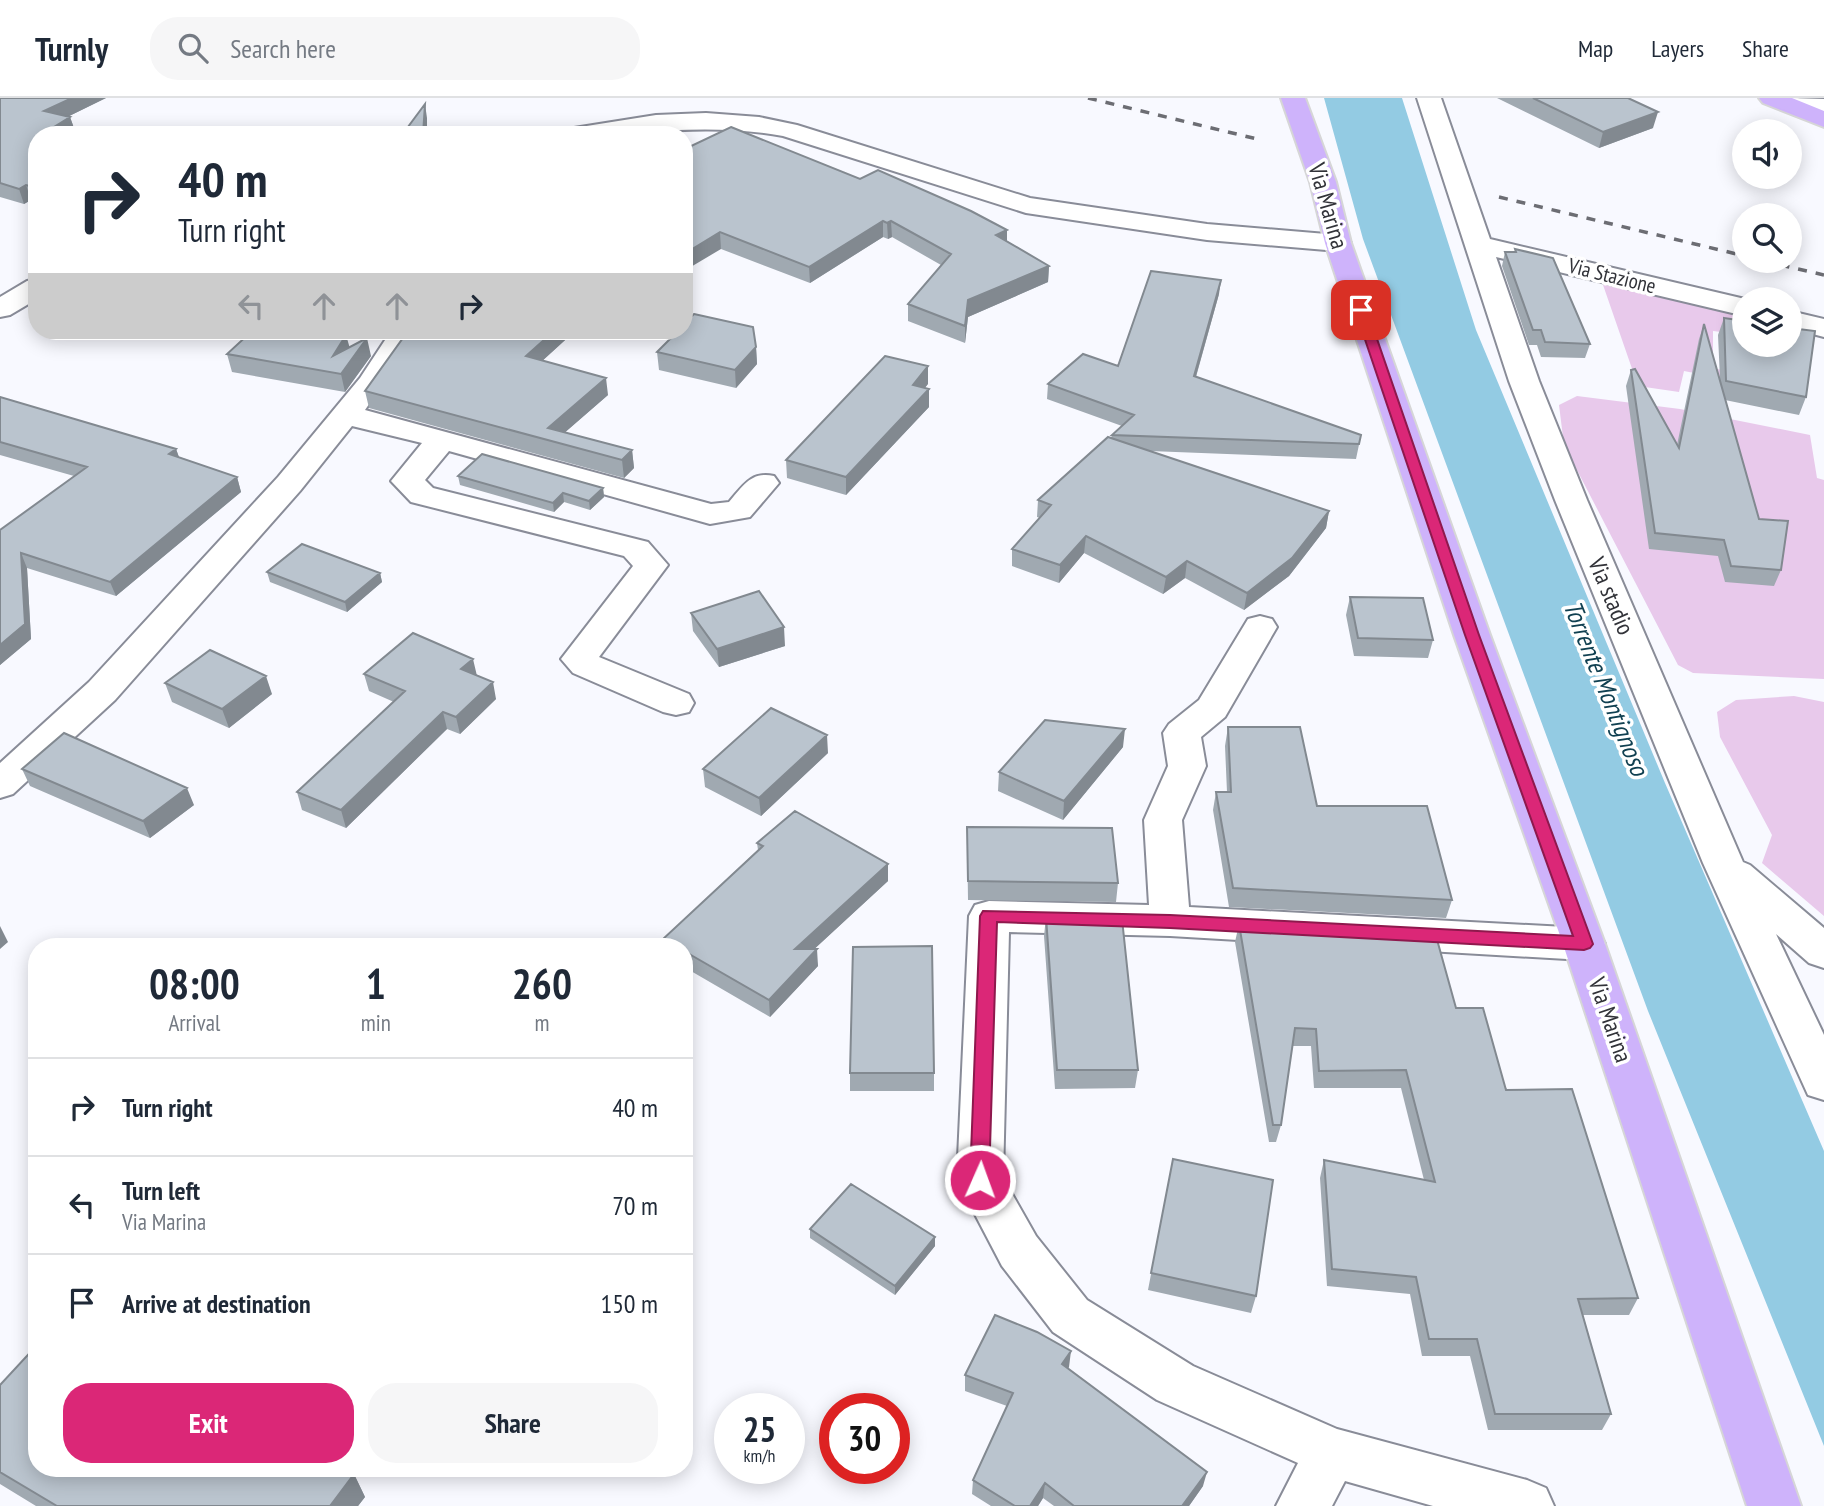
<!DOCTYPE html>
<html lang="en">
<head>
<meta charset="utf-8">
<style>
	body { margin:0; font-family:"PT Sans Narrow",sans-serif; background:#f6f6f7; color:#1f2937; height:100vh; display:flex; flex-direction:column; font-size:26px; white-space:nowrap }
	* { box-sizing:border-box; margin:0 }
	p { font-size:23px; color:#747a83 }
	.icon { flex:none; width:38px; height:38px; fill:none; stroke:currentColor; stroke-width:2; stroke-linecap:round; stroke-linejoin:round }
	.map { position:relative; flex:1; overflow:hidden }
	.details { position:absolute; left:28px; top:840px; width:665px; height:539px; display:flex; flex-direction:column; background:#fff; border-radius:28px; box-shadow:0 4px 18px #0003 }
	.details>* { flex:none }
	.hud { position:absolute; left:28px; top:28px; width:665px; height:214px; border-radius:28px; box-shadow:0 4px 18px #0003; background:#fff; color:#1f2937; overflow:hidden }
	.tools { position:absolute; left:1732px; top:21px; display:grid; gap:14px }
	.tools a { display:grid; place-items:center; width:70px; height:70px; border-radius:50%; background:#fff; box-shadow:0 4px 18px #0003; font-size:35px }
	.speed { position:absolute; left:714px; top:1295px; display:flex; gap:14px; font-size:35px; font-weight:700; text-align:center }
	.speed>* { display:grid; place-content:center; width:91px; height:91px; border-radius:50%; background:#fff; box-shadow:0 4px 18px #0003; line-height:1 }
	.speed small { font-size:18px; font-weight:400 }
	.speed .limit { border:10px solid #d22; background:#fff; color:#111 }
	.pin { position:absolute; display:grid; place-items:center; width:60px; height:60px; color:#fff; margin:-30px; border-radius:14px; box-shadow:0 4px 10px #0006 }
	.me { position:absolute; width:77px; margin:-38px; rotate:2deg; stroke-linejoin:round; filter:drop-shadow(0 0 5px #0008) }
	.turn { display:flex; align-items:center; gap:24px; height:147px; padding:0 35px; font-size:32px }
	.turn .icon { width:91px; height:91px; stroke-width:2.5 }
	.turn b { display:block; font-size:49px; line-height:60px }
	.lanes { display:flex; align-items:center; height:66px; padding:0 35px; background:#0003; justify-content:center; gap:35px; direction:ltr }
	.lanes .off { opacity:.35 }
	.eta { display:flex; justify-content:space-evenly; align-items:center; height:119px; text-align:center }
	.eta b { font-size:42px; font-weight:700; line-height:49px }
	.action { display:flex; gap:14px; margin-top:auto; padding:14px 35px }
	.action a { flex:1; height:80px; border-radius:28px; background:#db2777; color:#fff; font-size:28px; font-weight:700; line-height:80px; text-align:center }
	.action a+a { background:#f6f6f7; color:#1f2937 }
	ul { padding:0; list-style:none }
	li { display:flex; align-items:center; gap:21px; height:98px; padding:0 35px; border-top:2px solid #e0e1e3 }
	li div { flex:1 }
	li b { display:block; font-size:26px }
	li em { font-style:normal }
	header { display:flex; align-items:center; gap:42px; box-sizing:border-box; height:98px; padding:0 35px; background:#fff; border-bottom:2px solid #e0e1e3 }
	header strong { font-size:33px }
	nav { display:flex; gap:38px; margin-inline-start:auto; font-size:24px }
	.search { width:490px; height:63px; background:#f6f6f7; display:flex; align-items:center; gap:18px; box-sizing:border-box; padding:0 24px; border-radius:28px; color:#747a83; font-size:26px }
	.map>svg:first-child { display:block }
</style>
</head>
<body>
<header>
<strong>Turnly</strong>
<div class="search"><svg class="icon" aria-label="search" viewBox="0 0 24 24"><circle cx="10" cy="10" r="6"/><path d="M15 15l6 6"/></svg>Search here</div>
<nav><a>Map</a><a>Layers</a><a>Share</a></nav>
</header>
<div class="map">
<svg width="1824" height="1408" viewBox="0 0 1824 1408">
	<rect width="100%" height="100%" fill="#f8f9ff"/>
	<path fill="#e8c9eb" d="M1602 184 1745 218V237L1713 233V270L1722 272 1724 281 1684 273 1679 294 1638 288Z
		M1577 298 1680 311 1810 337 1817 380 1824 382V581L1693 575 1678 567 1564 347 1559 307Z
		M1794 598 1824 604V818L1762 765 1772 737 1720 639 1717 614 1736 602Z"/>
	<path fill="#93cbe3" d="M1324 0H1402L1476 232 1665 685 1824 1053V1348L1648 913 1363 141Z"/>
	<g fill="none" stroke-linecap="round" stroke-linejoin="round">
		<g stroke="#898c98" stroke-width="4">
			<path id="minor" d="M1417 0H1441L1490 141 1745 201V218L1496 159 1539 283 1587 402 1743 764 1750 767 1824 830V870L1809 865 1776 836 1824 937V1002L1808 997 1703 765 1555 402 1509 283Z
				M1789 0 1824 1V17L1793 5Z
				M706 15 759 19 797 27 1030 100 1207 126 1338 137 1347 139 1351 145 1347 151 1338 153 1207 142 1026 115 783 38C706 24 639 37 562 37L565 32 574 30 656 17Z
				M37 181V201L10 217 0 219V199L27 183Z
				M1790 213 1824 221V239L1790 230Z
				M391 233H419L365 312 711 406 729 404C743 388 751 373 774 378L779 385 750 419 710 426 449 353 425 382 433 390 648 444 668 467 599 559 689 596 694 605 689 614 676 617 663 614 573 575 561 561 633 468 624 458 411 404 391 383 422 345 352 328 300 393 115 602 13 696 0 700V665L89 584 278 379 360 280Z
				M1260 518 1272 521 1277 529 1225 619 1201 639 1206 668 1182 722 1189 809 1584 830 1599 835 1605 846 1599 857 1584 862 1170 838 1009 834 1003 1080 1036 1138 1087 1202 1193 1268 1337 1331 1527 1382 1546 1390 1554 1408H1433L1345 1383 1332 1408H1276L1298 1365 1157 1302 1053 1234 1002 1168 957 1082 969 818 975 807 989 803 1149 807 1144 722 1168 668 1163 635 1169 626 1199 602 1248 521Z"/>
		</g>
		<g stroke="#d6d6d7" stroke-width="4">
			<path id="major" d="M1281 0H1305L1336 84 1351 145 1490 537 1605 846 1801 1408H1747L1563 846 1454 537 1325 145 1310 84Z
				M1759 0H1792L1824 13V29L1763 5Z"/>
		</g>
		<use href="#minor" fill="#fff" fill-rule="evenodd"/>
		<use href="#major" fill="#ceb3fb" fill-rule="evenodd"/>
		<path stroke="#6c6d73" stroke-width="3.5" stroke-dasharray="9 9" stroke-linecap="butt" d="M1088 0 1257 41
			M1499 99 1745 158
			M1763 163 1824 177"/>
	</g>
	<path fill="#a0a9b1" d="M0 0H106L69 18 70 19 75 33 70 37H37V103L31 102 24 106 0 99Z
		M1497 0H1628L1653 30 1599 50Z
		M684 51 860 81 1007 132V143L1049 168 1048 184 968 219 965 245 908 223V206L941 167 892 139 888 141 883 139 810 185 721 151Z
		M1515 151 1590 246 1585 260 1541 259 1537 247H1529L1502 168 1505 154H1515Z
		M1219 196 1196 279 1361 337 1356 361 1150 353 1329 413 1326 430 1289 478 1244 512 1185 480 1163 496 1084 455 1059 485 1012 468V451L1040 420 1037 419 1038 402 1111 340 1112 337 1122 328 1047 301 1048 286 1118 268Z
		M1724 220 1806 299 1799 317 1725 302 1759 421 1781 472 1774 488 1725 484 1718 458 1649 451 1626 288 1631 272 1677 347 1699 241 1704 226 1720 281 1718 237Z
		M466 233H575L542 263 608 297 565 334 632 352 634 370 624 380 369 310 365 293Z
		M350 249 371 258 345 294 232 274 227 256Z
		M756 249 757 266 736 290 659 272 657 254Z
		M928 286 924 290 929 309 846 397 787 380 786 362Z
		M0 299 176 351 179 359 237 379 241 394 116 498 27 470 31 541 0 567V432L74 378 0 357Z
		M458 378 603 390 604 399 590 412 564 404 554 414 460 387Z
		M267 474 380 475 382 484 347 514 270 484Z
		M1350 499 1433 542 1428 560 1354 558 1346 517Z
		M691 515 785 548 719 569 693 533Z
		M364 576 477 578 496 601 460 636 447 631 346 730 302 712 297 694 394 604 369 593Z
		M165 585 272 596 229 630 172 604Z
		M1228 629 1317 708 1452 802 1446 820 1229 809 1213 712 1216 694H1227L1225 648Z
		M1123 649 1063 722 998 693 999 674Z
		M828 655 761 718 705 689 703 671Z
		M22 671 194 707 150 740 30 688Z
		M967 729 1118 785 1116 804 968 802Z
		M757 745 888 783 814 851 818 868 770 919 684 869V849H664L663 841 758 752Z
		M1046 819 1138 972 1135 990 1055 991 1044 838Z
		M1239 826 1456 910 1638 1200 1629 1217H1583L1611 1316 1602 1332H1488L1470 1258H1422L1410 1196 1327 1188 1320 1080 1324 1062 1424 1082 1401 990H1314L1311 948H1292L1281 1027 1276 1044H1269L1235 844Z
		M850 975H934V993H850Z
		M1173 1061 1256 1198 1251 1215 1148 1192Z
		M810 1131 935 1139V1148L895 1197 810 1140Z
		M1069 1269 1068 1270 1203 1388 1189 1408H1054L1043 1400 1038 1408H991L972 1396 973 1382 1007 1308 965 1293V1277Z
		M0 1287 354 1376 365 1399 358 1408H36L0 1386Z"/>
	<path fill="#828990" d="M72 0H106L49 28 44 13Z
		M425 6 427 20V37H423Z
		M1658 14 1653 30 1599 50 1603 34Z
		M70 19 75 33 70 37H41Z
		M26 87 31 102 24 106 19 91Z
		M883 123V139L810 185 809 169Z
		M891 123 892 139 888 141 887 125Z
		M1007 132V148L996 137Z
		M720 134 721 151 684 173V156Z
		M1049 168 1048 184 968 219 965 245V228L968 202Z
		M1221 182 1219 196 1192 292 1194 278Z
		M554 233H575L529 275 526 258Z
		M346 237 351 254 333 258Z
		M367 240 371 258 345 294 341 276Z
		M756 249 757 266 736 290 735 272Z
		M928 268V286L913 305V287Z
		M606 280 608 297 554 344 548 330Z
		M929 291V309L846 397V379Z
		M176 351 181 365 169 356Z
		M632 352 634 370 624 380 622 362Z
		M237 379 241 394 116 498 110 484Z
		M603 390 604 399 590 412 589 403Z
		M563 395 564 404 554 414 553 405Z
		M1329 413 1326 430 1289 478 1244 512 1247 495Z
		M1086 438 1084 455 1059 485 1060 467Z
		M21 455 27 470 31 541 0 567V547Z
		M1187 463 1185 480 1163 496 1166 479Z
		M380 475 382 484 347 514 345 504Z
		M784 529 785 548 719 569 717 551Z
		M473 561 477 578 461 571Z
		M266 578 272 596 229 630 222 611Z
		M493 584 496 601 460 636 456 619Z
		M443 614 447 631 346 730 341 712Z
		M1125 631 1123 649 1063 722 1064 703Z
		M827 637 828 655 761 718 759 700Z
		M187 690 194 707 150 740 143 723Z
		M888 766V783L796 868 795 851Z
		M0 828 8 844 0 851Z
		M817 851 818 868 770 919 769 902Z
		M935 1139V1148L895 1197V1188Z
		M1071 1253 1069 1269 1061 1281 1062 1266Z
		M1207 1374 1203 1388 1189 1408H1182Z
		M354 1376 365 1399 358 1408H330Z
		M1045 1385 1043 1400 1038 1408H1030Z"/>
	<path fill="#bac4ce" stroke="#828990" stroke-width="2" d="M0 0H72L44 13 70 19 41 37H37V90L26 87 19 91 0 85Z
		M1533 0H1628L1658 14 1603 34Z
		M425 6 423 37H402Z
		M731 29 860 81 878 72 971 113 1007 132 996 137 1049 168 968 202 965 228 908 206 951 156 891 123 887 125 883 123 809 169 720 134 684 156V51H685Z
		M638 32 650 37H630Z
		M1515 151 1553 160 1590 246 1545 244 1541 232H1533L1505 154H1516Z
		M1151 173 1221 182 1194 278 1361 337 1359 346 1112 337 1134 317 1048 286 1083 256 1118 268Z
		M694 216 753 229 756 249 735 272 657 254 678 233H684V226Z
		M1724 220 1745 223V247H1790V230L1815 233 1806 299 1726 283Z
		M1704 226 1759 421 1788 423 1781 472 1731 468 1724 442 1655 435 1631 272 1635 271 1679 350Z
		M252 233H323L346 237 333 258 367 240 341 276 227 256Z
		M408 233H554L526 258 606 280 548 330 632 352 622 362 365 293Z
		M885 258 928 268 913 287 929 291 846 379 786 362Z
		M0 299 176 351 169 356 237 379 110 484 21 455 25 526 0 547V432L87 369 0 344Z
		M1108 339 1329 413 1292 460 1247 495 1187 463 1166 479 1086 438 1060 467 1012 451 1051 407 1038 402Z
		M482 356 603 390 589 403 563 395 553 405 458 378Z
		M302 446 380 475 345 504 267 474Z
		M759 493 784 529 717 551 691 515Z
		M1350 499 1423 500 1433 542 1358 540Z
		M413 535 473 561 461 571 493 584 456 619 443 614 341 712 297 694 405 593 364 576Z
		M210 552 266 578 222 611 165 585Z
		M771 610 827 637 759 700 703 671Z
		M1045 622 1125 631 1064 703 999 674Z
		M1228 629H1300L1317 708H1427L1452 802 1233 790 1216 694H1231Z
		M64 635 187 690 143 723 22 671Z
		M795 713 888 766 795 851H817L769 902 684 853V849H676L663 841 763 748 757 745Z
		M967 729 1112 730 1118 785 968 783Z
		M1046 819 1122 821 1138 972H1057Z
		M1239 826 1436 838 1456 910H1483L1506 992 1572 991 1638 1200 1578 1201 1611 1316H1495L1477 1241H1429L1416 1179 1332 1171 1324 1062 1435 1084 1406 972 1319 973 1316 931 1295 930 1281 1027H1273Z
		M932 848 934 975H850L853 849Z
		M1173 1061 1273 1082 1256 1198 1151 1175Z
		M851 1086 935 1139 895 1188 810 1131Z
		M995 1217 1037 1234 1071 1253 1062 1266 1207 1374 1182 1408H1074L1045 1385 1030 1408H1015L973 1382 1013 1295 965 1277Z
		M37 1247V1370H343L354 1376 330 1408H57L0 1374V1287Z"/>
	<path fill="#db2777" stroke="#8e194d" stroke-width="2" d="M1361 208 1367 212 1479 537 1593 846 1590 850 1584 852 1170 830 997 824 989 1082 986 1088 980 1090 973 1088 970 1082 980 818 983 813 1170 817 1573 838 1465 537 1355 212Z"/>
	<g text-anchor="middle" stroke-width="7" stroke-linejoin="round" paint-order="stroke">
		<g font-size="21" fill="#323339" stroke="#fff">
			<text transform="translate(1612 178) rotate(14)" y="7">Via Stazione</text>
		</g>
		<g font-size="24" fill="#323339" stroke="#fff">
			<text transform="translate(1328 108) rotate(74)" y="8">Via Marina</text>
			<text transform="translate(1611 498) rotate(67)" y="8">Via stadio</text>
			<text transform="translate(1610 922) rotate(71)" y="8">Via Marina</text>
		</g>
		<g font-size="26" font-style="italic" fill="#104051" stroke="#fff">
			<text transform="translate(1606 590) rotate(68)" y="9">Torrente Montignoso</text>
		</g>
	</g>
</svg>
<div class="tools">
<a><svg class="icon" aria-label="sound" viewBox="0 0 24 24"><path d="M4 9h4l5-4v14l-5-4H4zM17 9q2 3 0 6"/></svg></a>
<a><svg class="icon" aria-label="search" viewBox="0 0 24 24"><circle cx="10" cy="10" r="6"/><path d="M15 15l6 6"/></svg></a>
<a><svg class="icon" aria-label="layers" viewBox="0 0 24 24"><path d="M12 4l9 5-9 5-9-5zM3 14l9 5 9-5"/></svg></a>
</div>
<div class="speed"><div>25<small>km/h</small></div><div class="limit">30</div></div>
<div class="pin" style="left:1361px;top:212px;background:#d93025"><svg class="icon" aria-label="arrive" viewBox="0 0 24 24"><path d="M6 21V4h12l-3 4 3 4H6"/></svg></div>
<svg class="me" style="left:980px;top:1082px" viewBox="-20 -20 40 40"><circle r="17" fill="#db2777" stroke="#fff" stroke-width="3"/><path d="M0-11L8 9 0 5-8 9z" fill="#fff"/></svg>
<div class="hud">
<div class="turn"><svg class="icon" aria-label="right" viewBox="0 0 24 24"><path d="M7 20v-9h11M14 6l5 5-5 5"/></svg><div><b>40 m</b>Turn right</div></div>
<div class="lanes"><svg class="icon off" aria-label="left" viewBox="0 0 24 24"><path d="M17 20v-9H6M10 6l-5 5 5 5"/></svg><svg class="icon off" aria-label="ahead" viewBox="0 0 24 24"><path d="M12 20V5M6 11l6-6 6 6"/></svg><svg class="icon off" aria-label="ahead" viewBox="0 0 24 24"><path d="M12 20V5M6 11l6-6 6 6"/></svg><svg class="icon" aria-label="right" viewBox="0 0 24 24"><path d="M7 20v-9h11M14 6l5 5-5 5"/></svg></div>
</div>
<section class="details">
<div class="eta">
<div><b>08:00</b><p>Arrival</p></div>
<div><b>1</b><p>min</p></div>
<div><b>260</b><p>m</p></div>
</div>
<ul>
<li><svg class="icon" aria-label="right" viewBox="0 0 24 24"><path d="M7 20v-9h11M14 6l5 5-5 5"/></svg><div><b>Turn right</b></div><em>40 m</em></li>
<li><svg class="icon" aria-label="left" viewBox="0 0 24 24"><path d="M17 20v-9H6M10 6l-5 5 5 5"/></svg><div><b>Turn left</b><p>Via Marina</p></div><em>70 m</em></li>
<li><svg class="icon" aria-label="arrive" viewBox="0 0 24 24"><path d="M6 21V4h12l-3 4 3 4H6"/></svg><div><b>Arrive at destination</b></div><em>150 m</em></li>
</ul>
<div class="action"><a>Exit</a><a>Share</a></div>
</section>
</div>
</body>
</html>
